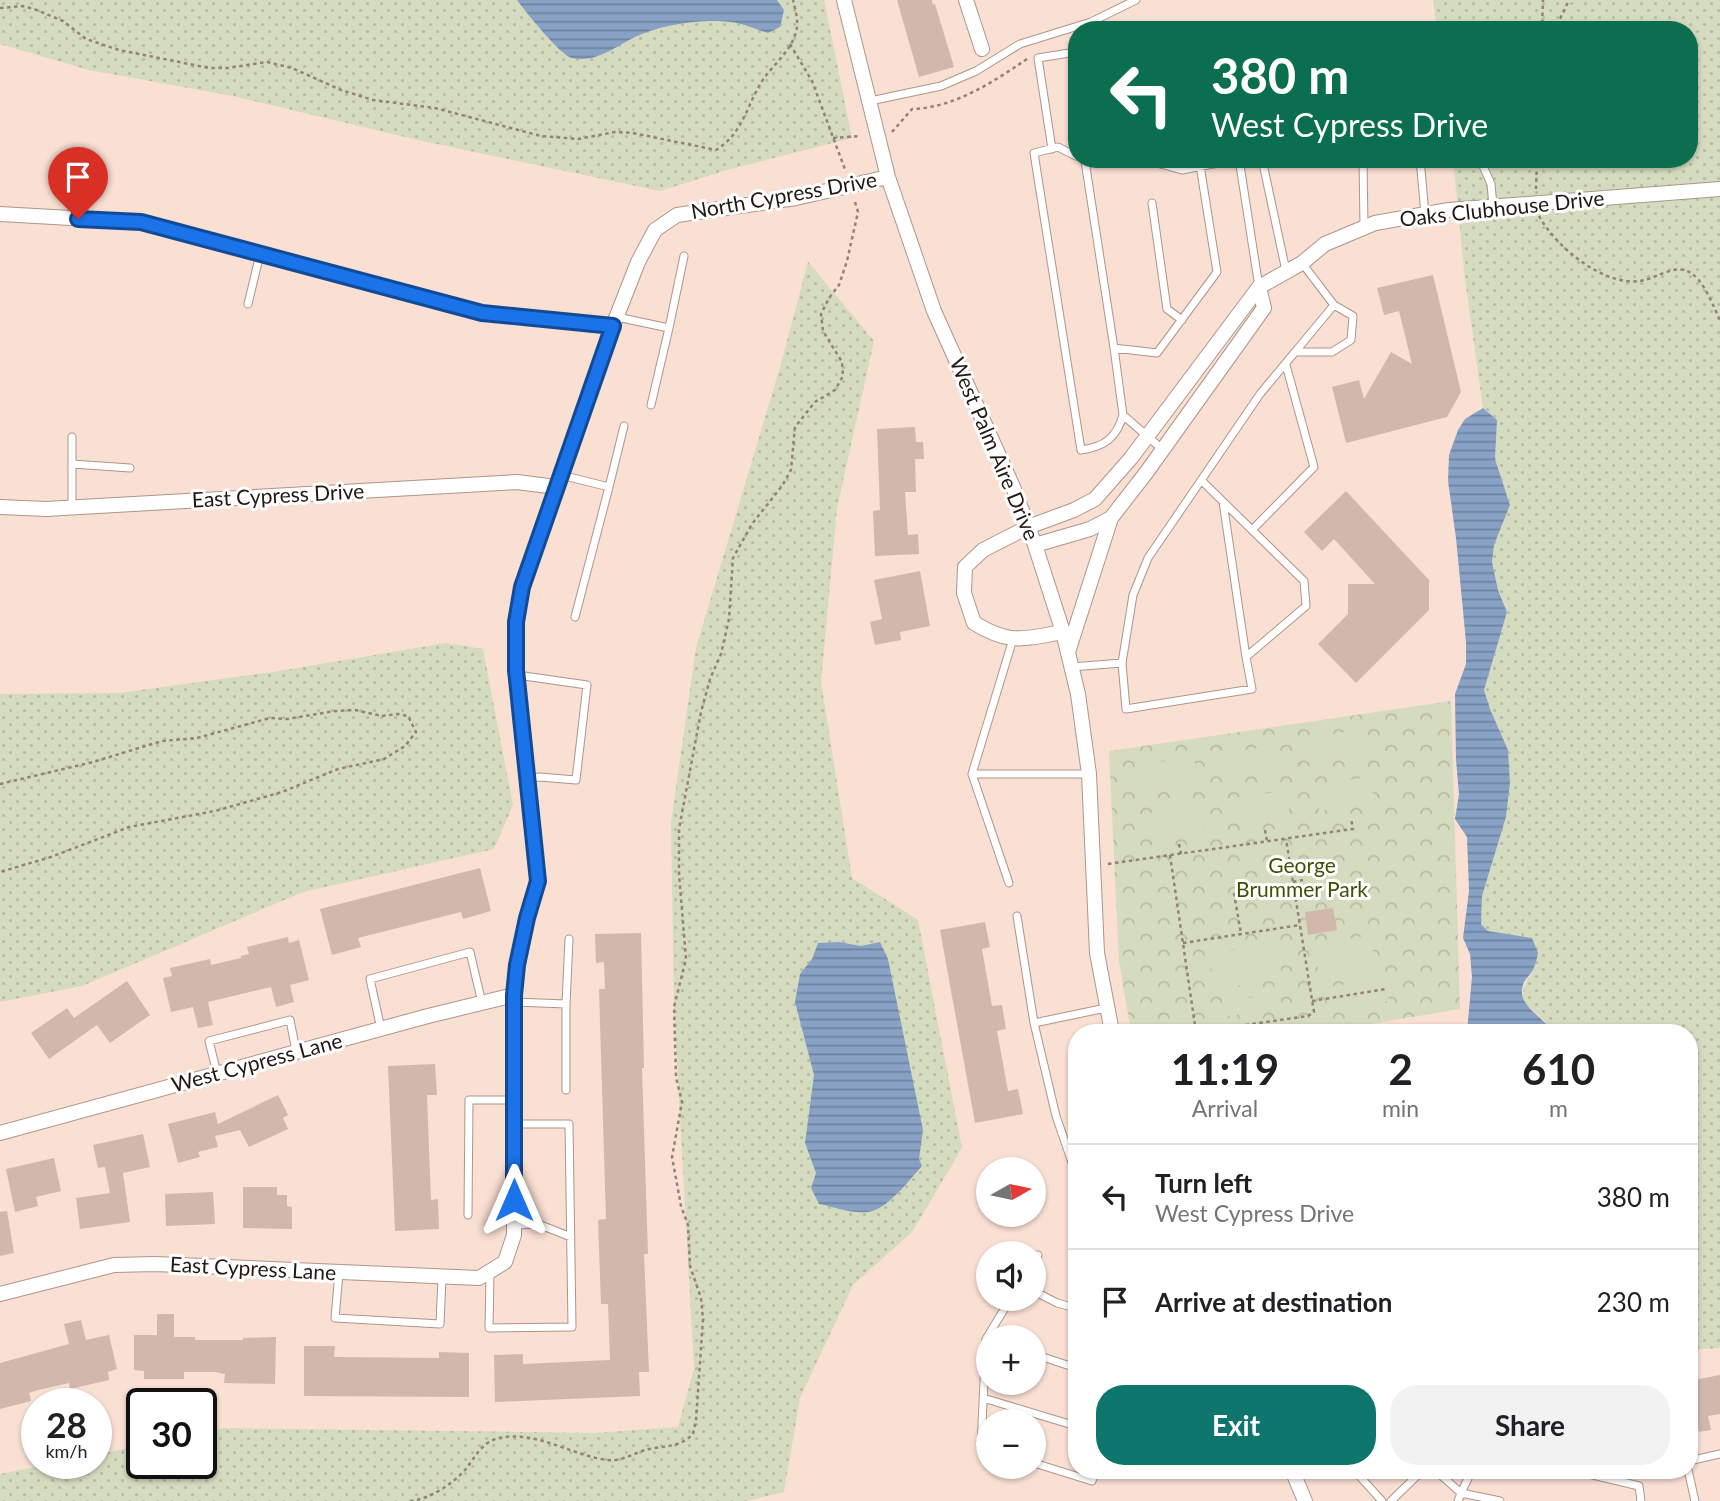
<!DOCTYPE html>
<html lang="en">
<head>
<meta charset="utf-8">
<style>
	body { margin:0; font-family:Lato,sans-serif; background:#f2f2f2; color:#202124; height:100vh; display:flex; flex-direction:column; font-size:26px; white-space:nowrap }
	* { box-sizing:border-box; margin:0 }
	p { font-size:23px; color:#757577 }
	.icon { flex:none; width:38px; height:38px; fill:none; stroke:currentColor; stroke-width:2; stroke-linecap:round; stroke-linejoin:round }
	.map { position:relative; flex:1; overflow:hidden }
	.drawer { position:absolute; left:1068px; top:1024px; width:630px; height:455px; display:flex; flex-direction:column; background:#fff; border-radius:28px; box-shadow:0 2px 5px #0004 }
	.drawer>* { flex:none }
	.guide { position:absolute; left:1068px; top:21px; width:630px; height:147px; border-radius:28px; box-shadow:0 2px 5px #0004; background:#0b6e4f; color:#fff; overflow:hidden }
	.needle { width:46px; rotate:81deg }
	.tools { position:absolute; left:976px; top:1157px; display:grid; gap:14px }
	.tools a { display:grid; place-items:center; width:70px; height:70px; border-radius:50%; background:#fff; box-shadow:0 2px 5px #0004; font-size:35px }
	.speed { position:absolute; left:21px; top:1388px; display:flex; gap:14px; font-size:35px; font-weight:700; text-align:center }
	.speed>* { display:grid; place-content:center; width:91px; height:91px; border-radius:50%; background:#fff; box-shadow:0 2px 5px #0004; line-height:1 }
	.speed small { font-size:18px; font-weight:400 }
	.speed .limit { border:4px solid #111; border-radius:10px; background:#fff; color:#111 }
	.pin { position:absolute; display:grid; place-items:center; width:60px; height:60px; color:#fff; margin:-72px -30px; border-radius:50% 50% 50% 0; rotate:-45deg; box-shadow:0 0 7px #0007 }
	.pin .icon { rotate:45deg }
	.me { position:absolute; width:77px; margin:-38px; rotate:0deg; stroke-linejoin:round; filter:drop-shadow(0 0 5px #0008) }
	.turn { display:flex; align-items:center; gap:24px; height:147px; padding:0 28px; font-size:32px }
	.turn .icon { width:91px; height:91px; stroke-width:2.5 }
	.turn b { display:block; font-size:49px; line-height:60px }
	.eta { display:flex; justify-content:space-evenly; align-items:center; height:119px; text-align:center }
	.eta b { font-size:42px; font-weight:700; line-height:49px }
	.button { display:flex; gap:14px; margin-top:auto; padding:14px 28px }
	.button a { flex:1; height:80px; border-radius:28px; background:#0f766e; color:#fff; font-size:28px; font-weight:700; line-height:80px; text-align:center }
	.button a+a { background:#f2f2f2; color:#202124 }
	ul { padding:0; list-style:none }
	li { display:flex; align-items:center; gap:21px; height:105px; padding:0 28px; border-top:2px solid #e0e0e0 }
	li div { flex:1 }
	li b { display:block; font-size:26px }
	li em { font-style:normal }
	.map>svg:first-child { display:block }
</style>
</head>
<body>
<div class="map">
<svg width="1720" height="1501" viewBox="0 0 1720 1501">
	<defs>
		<pattern id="grass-dots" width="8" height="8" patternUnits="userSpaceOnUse" patternTransform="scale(1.75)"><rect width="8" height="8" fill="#d5dbbf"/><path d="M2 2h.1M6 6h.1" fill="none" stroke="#b7bba3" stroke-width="1.8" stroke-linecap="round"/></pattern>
		<pattern id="park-crowns" width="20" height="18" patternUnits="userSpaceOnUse" patternTransform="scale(1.75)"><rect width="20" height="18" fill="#d5dbbf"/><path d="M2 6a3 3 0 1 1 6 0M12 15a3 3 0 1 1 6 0" fill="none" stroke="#b7bba3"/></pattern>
		<pattern id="water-rules" width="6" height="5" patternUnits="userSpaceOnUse" patternTransform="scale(1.75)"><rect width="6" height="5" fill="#87a2c5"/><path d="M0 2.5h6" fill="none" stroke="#6e839f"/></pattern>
	</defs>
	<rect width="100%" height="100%" fill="#fadfd3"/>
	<path fill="url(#grass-dots)" d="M0 0H824L852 138 727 170 660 191 418 140 233 96 89 70 0 44Z
		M1433 0H1720V1348L1689 1350V1032H1552C1540 1005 1506 1009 1533 971L1481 924 1482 896 1506 817 1510 783 1508 750 1490 709 1484 690 1507 612 1498 590 1492 562 1494 545 1510 505 1495 459 1497 420 1483 408 1465 279 1453 159H1689V30H1437Z
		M808 262 874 341 837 508 821 682 852 878 918 920 962 1148 912 1232 853 1285 800 1398 784 1492 746 1501H0V1474L56 1463H96V1455L142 1445V1463H201V1433L225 1428 594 1433 678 1427 694 1369 674 1007 671 823 696 648 781 364Z
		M446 643 483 649 513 805 494 849 303 892 82 986 0 1002V694L119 693 273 672Z"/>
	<path fill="url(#park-crowns)" d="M1451 701 1460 1009 1323 1032H1131L1119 961 1109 751Z"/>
	<path fill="#d5dbbf" d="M1363 729 1367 755 1311 765 1307 738Z
		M1279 745 1283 769 1229 777 1225 753Z
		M1194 756 1198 783 1142 792 1137 766Z
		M1370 777 1374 803 1319 811 1315 785Z
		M1286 791 1290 816 1236 824 1232 798Z
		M1201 804 1205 829 1150 839 1145 814Z
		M1370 935 1376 970 1320 980 1314 945Z
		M1276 943 1282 979 1215 989 1209 954Z
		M1387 977 1388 987 1326 997 1324 988Z
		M1388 992 1389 1001 1328 1011 1326 1002Z
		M1280 993 1282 1007 1225 1017 1222 1002Z"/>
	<path fill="url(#water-rules)" d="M517 0H777L784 10 780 27 768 33C758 30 747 25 737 23 707 18 670 23 642 34 619 43 598 64 572 58 561 56 525 11 517 0Z
		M1483 408 1497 420 1495 459 1510 505 1494 545 1492 562 1498 590 1507 612 1484 690 1490 709 1508 750 1510 783 1506 817 1482 896 1481 924 1488 931 1532 938 1538 953C1537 959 1535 965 1533 970 1530 975 1524 980 1523 985 1516 1006 1545 1017 1552 1032H1467L1472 977 1470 954 1463 938 1469 891 1467 837 1455 819 1459 794 1456 760 1455 694 1466 664V642L1456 538 1448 481 1449 455 1458 430 1465 419Z
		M839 942 861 946 880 942 888 959 923 1130 919 1159 922 1166C909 1180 887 1210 868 1212 852 1214 835 1207 819 1204L811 1188 816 1173 805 1143 814 1075 795 1002 800 974 812 959 818 943Z"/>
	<path fill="#d2b7ad" d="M897 0H932L933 5 935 4 954 67 919 77Z
		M1433 275 1461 392 1447 417 1346 443 1332 387 1359 380 1364 399 1391 352 1412 364 1399 311 1384 315 1377 288Z
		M915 427 916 442H923L924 459H915L916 492H905L908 535 918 534 919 554 875 556 873 511 880 510 877 429Z
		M1346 491 1429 580V610L1356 683 1318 644 1348 614V584H1375L1334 539 1322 551 1304 532Z
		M920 571 930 626 900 632 901 640 875 645 870 622 882 619 874 580Z
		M480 868 491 911 463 919 461 912 358 938 361 947 332 955 320 909Z
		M1333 908 1337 930 1308 935 1305 912Z
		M985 922 990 947 982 949 992 1006 1002 1005 1006 1029 997 1031 1008 1091 1018 1089 1023 1114 975 1123 940 930Z
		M641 933 644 1068H642L648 1254H644L649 1372H639L640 1396 495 1402 494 1355 523 1354V1364L610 1360 608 1304H601L598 1220 606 1219 599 989H605L604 962 596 963 595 934Z
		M288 937 289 943 299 940 309 980 290 985 294 1002 276 1007 271 987 208 1002 213 1025 198 1028 193 1007 171 1012 163 978 172 976 170 968 210 959 211 965 241 958V956L249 954 247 947Z
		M127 981 150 1015 110 1043 97 1025 49 1059 31 1033 67 1008 74 1018Z
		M435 1064 437 1095H427L431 1200 438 1199 439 1229 395 1231 388 1066Z
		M278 1095 288 1115 283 1118 288 1129 249 1147 240 1130 215 1136 218 1147 198 1152 200 1157 178 1163 168 1124 215 1112 218 1124Z
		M143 1134 150 1167 123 1173 130 1222 80 1229 76 1198 110 1193 105 1167 98 1168 93 1145Z
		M54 1158 61 1191 36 1197 38 1206 15 1212 6 1169Z
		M243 1187H277V1195H287V1206L292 1207V1229L243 1228Z
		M213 1192 215 1224 166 1226 165 1194Z
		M7 1211 14 1253 0 1256V1212Z
		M157 1314H174V1337H195V1340H243V1338L276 1337 275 1384 224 1383 225 1374 215 1372H184V1379H144V1371L134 1370V1335H157Z
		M81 1320 86 1340 109 1335 117 1369 108 1372 109 1380 70 1389 69 1383 38 1390 29 1393 31 1401 0 1409V1363L69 1344 64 1324Z
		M304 1346H335L334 1357 439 1358V1352L469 1353V1397L304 1396Z
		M1720 1375V1414L1708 1416 1711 1430 1699 1432 1698 1427 1689 1429V1381Z"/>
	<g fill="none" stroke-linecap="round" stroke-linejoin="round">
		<g stroke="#ae958a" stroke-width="9">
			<path id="lane" d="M870 101 941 86 976 71 1020 44 1091 22 1136 0
				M1052 149 1038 58 1076 52
				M1076 156 1058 147 1034 153 1081 450C1105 447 1117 437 1123 415
				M1142 159 1182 170 1239 159
				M1239 159 1259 287
				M1262 159 1286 271
				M1363 159 1364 227
				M1420 159 1425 214
				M1480 159 1491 184 1493 206
				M1085 161 1114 348
				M1152 203 1167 309 1182 320
				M248 304 260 254
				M617 317 669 328 684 256
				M1295 352 1334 305
				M651 405 669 328
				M1162 449 1123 415 1114 348 1157 353 1217 272 1199 159
				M72 464 130 468
				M561 475 609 487 624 426
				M1223 502 1246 657
				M72 507V437
				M1252 530 1314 467 1286 365
				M575 617 609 487
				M1122 663 1126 709 1252 689 1246 657 1306 606 1304 581 1201 480
				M1071 667 1122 663 1133 595 1148 558 1260 394 1295 352H1332L1351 340 1353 316 1334 305 1302 263
				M517 675 587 685 576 780 540 777 527 778
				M972 774H1089
				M1009 883 972 774 1013 639
				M1017 916 1034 1023 1106 1008
				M515 1002 566 1004 569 939
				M566 1004V1090
				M1034 1023 1056 1116 1076 1174
				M381 1029 370 979 470 952 482 1003
				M217 1073 209 1041 290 1020 296 1051
				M468 1215 469 1100H514
				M515 1225 538 1224 571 1237
				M1034 1261 1038 1255
				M490 1272 489 1328 572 1327 569 1124H514
				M339 1273 335 1318 440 1324 442 1277
				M1034 1291 1057 1303 1076 1308
				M986 1339 981 1446 989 1449
				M988 1339H986L1011 1298
				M1034 1354 1076 1368
				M983 1398 1076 1426
				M1689 1461 1720 1454
				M1034 1463 1092 1481 1096 1470
				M1354 1470 1382 1501
				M1435 1470 1461 1493 1458 1501
				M1472 1470 1461 1493 1500 1501
				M1572 1470 1639 1486 1641 1501
				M1688 1470 1695 1501
				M1391 1501 1423 1470"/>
		</g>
		<g stroke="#ae958a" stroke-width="16">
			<path id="street" d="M844 0 888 177 934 311 1013 487 1035 545 1063 632 1078 694 1089 774 1097 953 1112 1032
				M966 0 982 49
				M0 214 141 222 482 313 613 326
				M0 507 46 509 517 482 556 487
				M1035 545 1090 529 1111 518 1146 473 1264 308 1259 287
				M1063 632C1023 639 1010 645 974 623L964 593 965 567 983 550 1028 527 1074 510 1095 499 1131 458 1259 287 1302 263 1325 244 1375 223 1449 210 1720 189
				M1068 652 1111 518
				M0 1133 428 1016 514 995
				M0 1294 114 1265 155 1264 479 1278 505 1262 514 1235V995L517 965 527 918 538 881 516 670V622L522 587 613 326 638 262 655 230 677 215 796 198 888 177
				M1292 1470 1305 1501"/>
		</g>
		<path stroke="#948179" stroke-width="2.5" stroke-dasharray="3.5 3.5" stroke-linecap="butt" d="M0 8 23 6 34 9 63 21 86 39 119 50 209 68H227L267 62 292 68 341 90 373 100 435 108 541 136 578 139 615 132 633 133 716 150C744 133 747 103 764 78 776 62 794 48 797 27 798 18 795 9 793 0
			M1542 30 1543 0
			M1552 30 1558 23 1569 0
			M790 44 812 81 846 172
			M892 132 912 109C954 108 993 82 1027 59
			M833 138 861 136
			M1536 189 1537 159
			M1539 216C1556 247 1603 286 1640 281 1655 279 1672 265 1687 271 1703 277 1713 306 1720 320
			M0 784 93 762 162 741 197 738 270 718 287 719 335 711 355 710 382 716 398 714 408 716 416 732 405 746 384 759 338 769 282 792 215 811 129 827 51 857 0 872
			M1265 830 1267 841
			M1179 844 1181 854
			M1170 855 1196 1032
			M1108 864 1353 829 1351 818
			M1293 882 1303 880
			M1234 893 1241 934
			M1183 943 1300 925
			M1312 1001 1386 989
			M1197 1032 1308 1016 1314 1012 1286 839
			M410 1501C430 1499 451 1485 465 1470 475 1458 481 1442 499 1438 537 1430 572 1456 608 1460 622 1462 635 1452 649 1449 665 1446 681 1447 693 1434L696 1420 703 1319 701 1298 690 1266 688 1225 681 1206 672 1157 682 1102 676 1077 674 1007 686 959 679 874V829L701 712 710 679 721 654 729 619 733 558 752 524 782 486 791 470 795 427 815 402 835 390 843 376 842 362 823 331 821 314 829 298 839 285 847 261 858 212 854 199"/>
		<use href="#lane" stroke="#fff" stroke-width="7"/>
		<use href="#street" stroke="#fff" stroke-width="14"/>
	</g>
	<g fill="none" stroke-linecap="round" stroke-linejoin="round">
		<g stroke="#114b97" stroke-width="18">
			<path id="route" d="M78 219 141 222 482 313 613 326 522 587 516 622V670L538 881 527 918 517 965 514 995V1200"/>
		</g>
		<use href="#route" stroke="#1a73e8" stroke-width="12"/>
	</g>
	<g text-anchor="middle" stroke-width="6" stroke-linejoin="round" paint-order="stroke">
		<g font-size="21" fill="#211814" stroke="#fff">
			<text transform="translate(784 196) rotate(-10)" y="7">North Cypress Drive</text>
			<text transform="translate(1502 209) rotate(-6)" y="7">Oaks Clubhouse Drive</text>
			<text transform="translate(994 449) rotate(67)" y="7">West Palm Aire Drive</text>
			<text transform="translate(278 496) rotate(-3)" y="7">East Cypress Drive</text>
			<text transform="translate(257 1063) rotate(-15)" y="7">West Cypress Lane</text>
			<text transform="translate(253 1269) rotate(3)" y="7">East Cypress Lane</text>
		</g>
		<g font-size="21" fill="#454e05" stroke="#fff">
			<text x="1302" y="873">George<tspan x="1302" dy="24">Brummer Park</tspan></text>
		</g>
	</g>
</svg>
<div class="tools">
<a><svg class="needle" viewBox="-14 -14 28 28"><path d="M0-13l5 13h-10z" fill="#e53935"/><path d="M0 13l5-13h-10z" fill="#757577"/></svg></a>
<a><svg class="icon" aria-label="sound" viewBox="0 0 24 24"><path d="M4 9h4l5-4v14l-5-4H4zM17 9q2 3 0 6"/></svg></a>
<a>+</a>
<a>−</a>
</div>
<div class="speed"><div>28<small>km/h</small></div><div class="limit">30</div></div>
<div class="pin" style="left:78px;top:219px;background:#d93025"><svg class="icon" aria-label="arrive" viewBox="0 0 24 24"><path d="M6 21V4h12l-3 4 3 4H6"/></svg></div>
<svg class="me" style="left:514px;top:1200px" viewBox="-20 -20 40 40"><path d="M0-17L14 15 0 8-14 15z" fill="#1a73e8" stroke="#fff" stroke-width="4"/></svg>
<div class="guide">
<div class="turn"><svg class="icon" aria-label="left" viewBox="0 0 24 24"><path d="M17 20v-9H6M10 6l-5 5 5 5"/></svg><div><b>380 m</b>West Cypress Drive</div></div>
</div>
<section class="drawer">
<div class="eta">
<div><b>11:19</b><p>Arrival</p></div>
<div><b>2</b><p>min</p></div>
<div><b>610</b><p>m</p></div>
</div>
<ul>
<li><svg class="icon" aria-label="left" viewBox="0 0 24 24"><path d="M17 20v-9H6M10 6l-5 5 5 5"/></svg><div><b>Turn left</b><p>West Cypress Drive</p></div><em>380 m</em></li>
<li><svg class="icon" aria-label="arrive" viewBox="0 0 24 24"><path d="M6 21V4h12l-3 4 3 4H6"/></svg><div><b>Arrive at destination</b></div><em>230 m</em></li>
</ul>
<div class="button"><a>Exit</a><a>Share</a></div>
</section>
</div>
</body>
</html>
